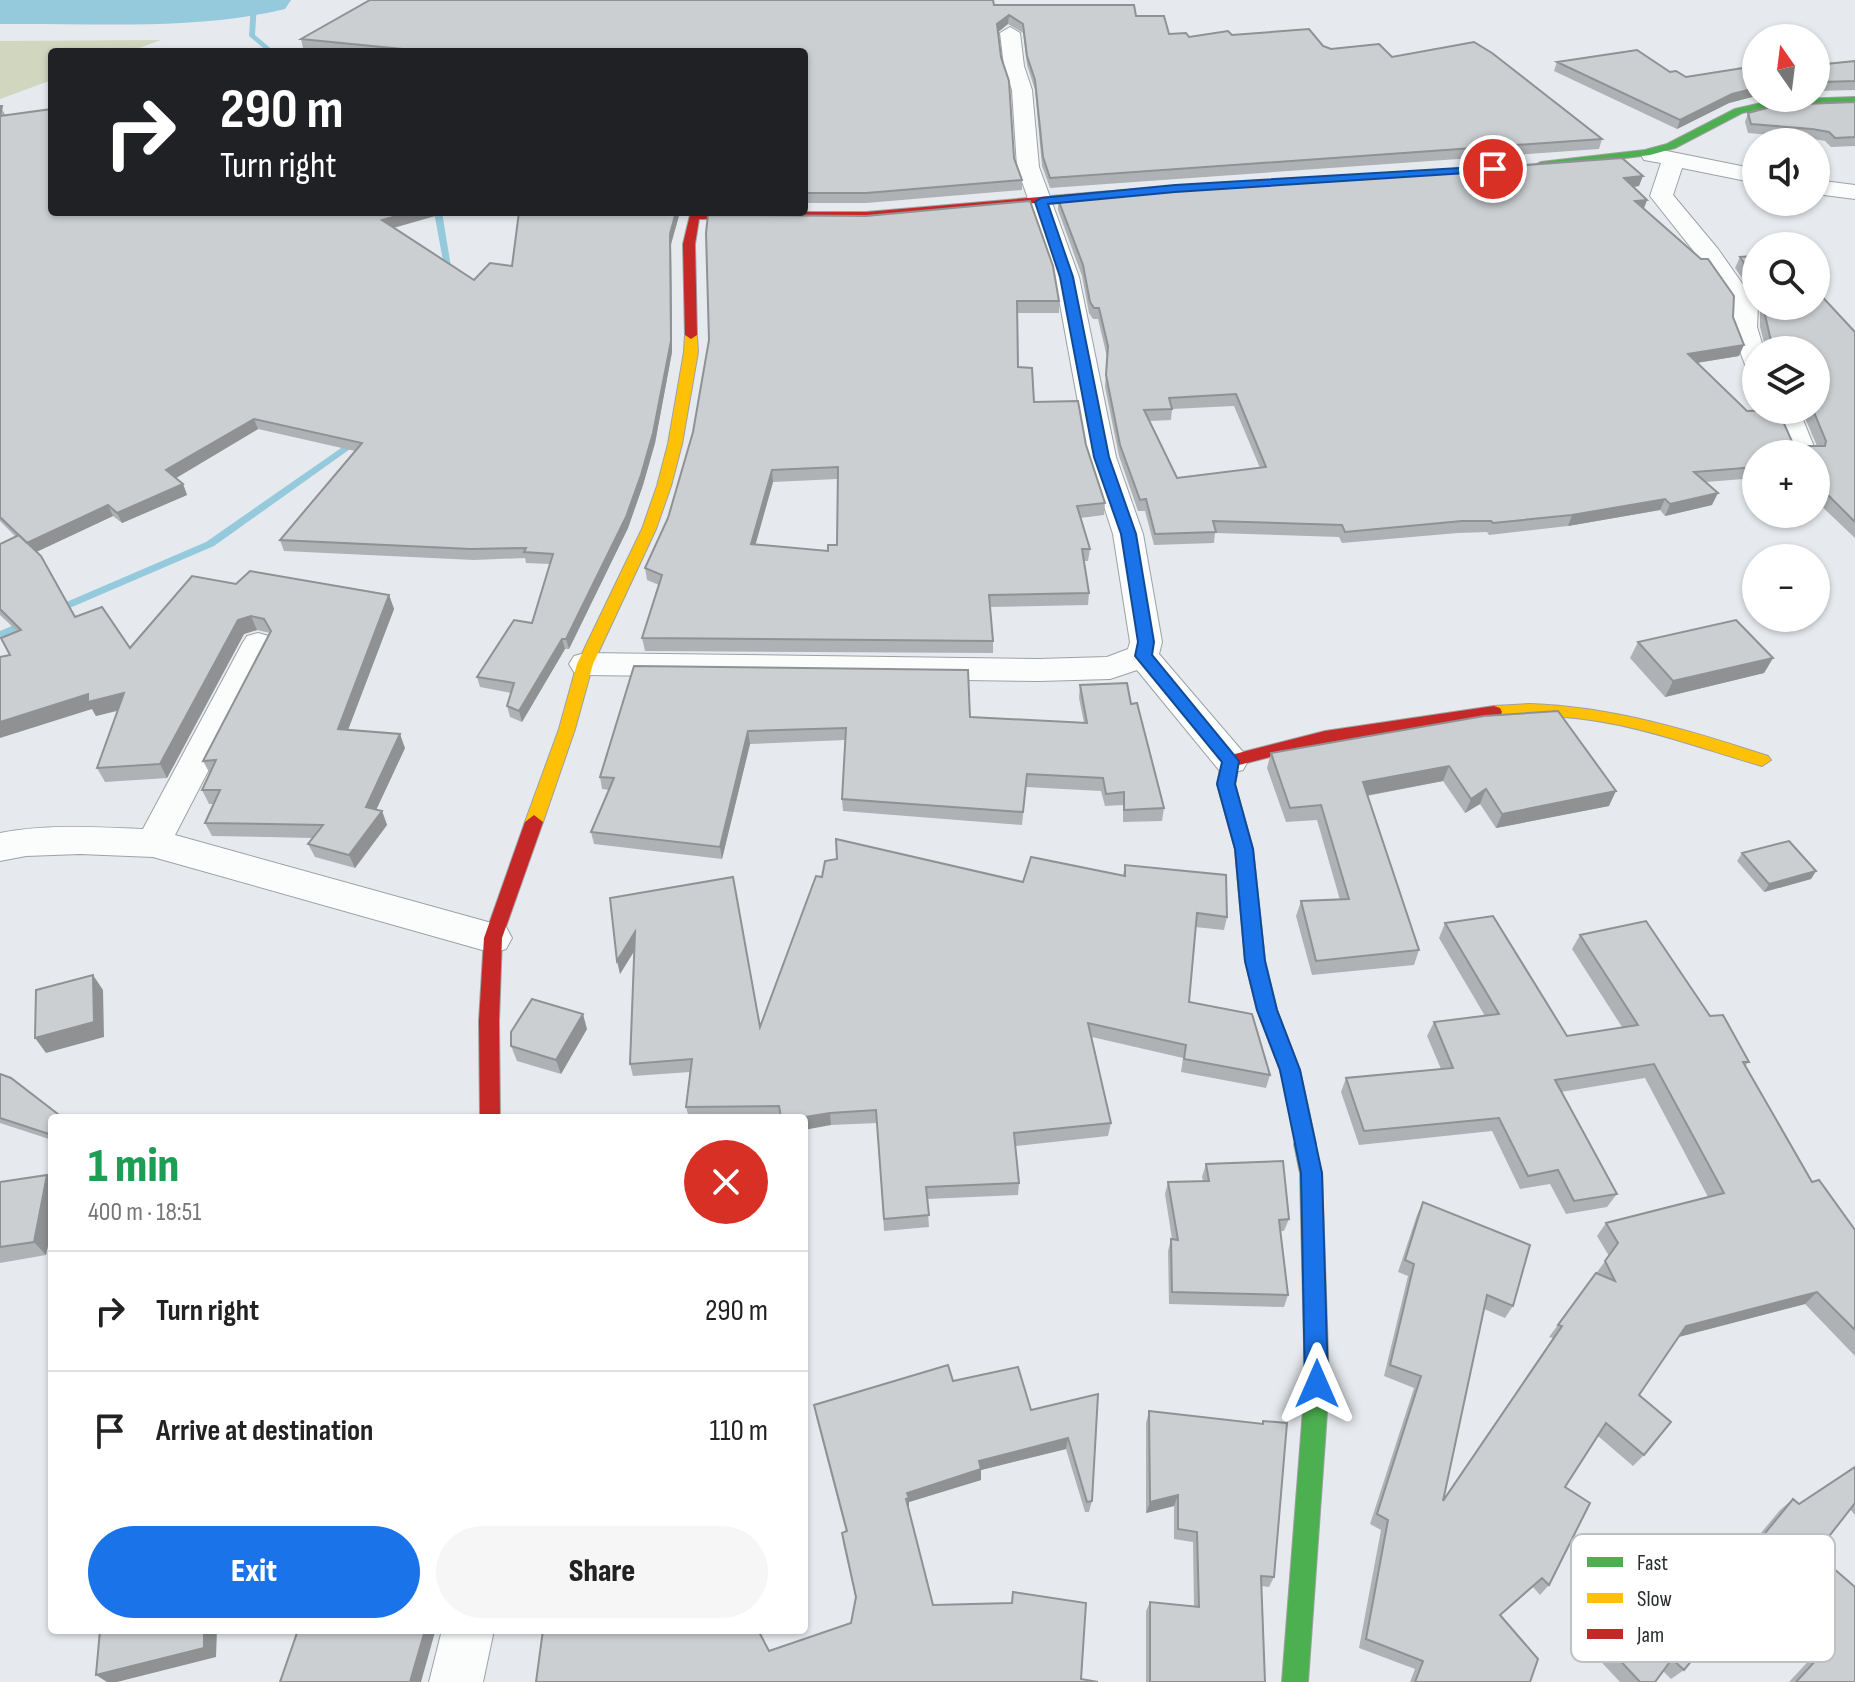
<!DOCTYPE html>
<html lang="en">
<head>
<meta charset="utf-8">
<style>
	body { margin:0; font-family:"Sofia Sans Condensed",sans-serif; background:#f6f6f6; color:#222; height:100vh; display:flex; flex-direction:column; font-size:30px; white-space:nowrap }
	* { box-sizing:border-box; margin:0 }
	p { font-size:26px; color:#767676 }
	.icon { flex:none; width:44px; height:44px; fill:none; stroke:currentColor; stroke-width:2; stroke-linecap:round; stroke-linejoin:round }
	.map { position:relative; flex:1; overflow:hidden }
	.sheet { position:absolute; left:48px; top:1114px; width:760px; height:520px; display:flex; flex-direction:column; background:#fff; border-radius:8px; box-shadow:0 2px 6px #0004 }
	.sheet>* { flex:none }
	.banner { position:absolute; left:48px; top:48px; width:760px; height:168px; border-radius:8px; box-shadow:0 2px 6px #0004; background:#202124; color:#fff; overflow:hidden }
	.needle { width:52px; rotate:346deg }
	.controls { position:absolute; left:1742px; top:24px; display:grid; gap:16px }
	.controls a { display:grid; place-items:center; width:88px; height:88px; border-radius:50%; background:#fff; box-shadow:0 2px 6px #0004; font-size:40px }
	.pin { position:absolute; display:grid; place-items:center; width:68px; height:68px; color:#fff; margin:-34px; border:4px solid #fff; border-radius:50%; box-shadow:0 2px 8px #0007 }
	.me { position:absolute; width:88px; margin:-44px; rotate:0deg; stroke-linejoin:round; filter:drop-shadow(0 0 6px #0008) }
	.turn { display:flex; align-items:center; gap:28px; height:168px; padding:0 40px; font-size:36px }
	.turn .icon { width:104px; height:104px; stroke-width:2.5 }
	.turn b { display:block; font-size:56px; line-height:68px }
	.round { display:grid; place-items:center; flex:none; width:84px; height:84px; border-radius:42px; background:#f6f6f6 }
	.head { display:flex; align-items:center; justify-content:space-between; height:136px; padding:0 40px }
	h1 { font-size:48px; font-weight:800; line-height:60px; color:#1e9e55 }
	.action { display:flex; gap:16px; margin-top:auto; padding:16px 40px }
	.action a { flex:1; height:92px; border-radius:48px; background:#1a73e8; color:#fff; font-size:32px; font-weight:800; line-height:92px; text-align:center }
	.action a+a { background:#f6f6f6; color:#222 }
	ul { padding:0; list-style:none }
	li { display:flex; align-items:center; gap:24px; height:120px; padding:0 40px; border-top:2px solid #e0e0e0 }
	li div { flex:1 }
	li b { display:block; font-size:30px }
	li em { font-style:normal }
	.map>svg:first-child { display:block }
</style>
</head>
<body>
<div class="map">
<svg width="1855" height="1682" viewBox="0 0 1855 1682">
	<rect width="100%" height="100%" fill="#e6eaee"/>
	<path fill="#d1d6bf" d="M161 40 128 52H52V80L0 99V41Z"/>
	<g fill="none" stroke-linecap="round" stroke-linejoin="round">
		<path fill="#95cadd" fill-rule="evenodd" d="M254 1 257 3 255 35 275 52H268L249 36 251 3Z
			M434 212H442L453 279 446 277Z
			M357 437 360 438V442L214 546 58 613 54 614 49 611 50 609 206 542Z
			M26 620 30 621 31 623 30 625 0 639V631Z"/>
		<path fill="#95cadd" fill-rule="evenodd" d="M0 0H291L285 9C193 31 93 23 0 24Z"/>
		<g stroke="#9ea1a4" stroke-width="2">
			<path id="street" d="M1010 27 1020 33 1024 66 1032 90 1039 167 1079 277 1116 457 1143 534 1162 642 1159 654 1243 752 1248 761 1243 770 1231 773 1219 770 1137 670 1110 679 1039 681 585 675 574 672 569 664 574 656 585 653 1039 659 1107 657 1128 649 1130 642 1113 534 1088 457 1055 277 1017 167 1012 90 1004 66 1000 33Z
				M1652 148 1756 169V183L1682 168 1673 195 1718 249 1758 306 1757 327 1764 350H1756V372L1747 370 1731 327 1732 306 1700 259 1650 196 1661 163 1644 160 1641 155Z
				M1816 180 1855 185V199L1816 194Z
				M1771 410H1799L1817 454 1816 456 1789 454Z
				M258 633 269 636 274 644 175 835 506 927 512 938 506 949 493 953 153 857 80 854 26 856 0 861V833C47 824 95 827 143 829L242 644 247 636Z
				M442 1630H494L483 1682H429Z"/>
		</g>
		<g stroke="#9ea1a4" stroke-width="2">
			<path id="fast" d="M1855 97V103L1774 106 1742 113 1675 148 1650 155 1541 168 1535 165 1541 162 1645 150 1667 144 1735 109 1774 100Z
				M1305 1135 1312 1137 1322 1173 1329 1384 1308 1682H1282L1305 1384 1300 1173 1294 1144 1298 1137Z"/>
		</g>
		<g stroke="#9ea1a4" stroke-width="2">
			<path id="slow" d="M1389 173 1393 174V178L1098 198 1092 195 1098 192Z
				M691 331 697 335 698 352 682 444 671 486 656 529 593 664 575 729 543 822 534 829 528 827 525 822 559 729 577 664 642 529 657 486 668 444 684 352 685 335Z
				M1530 704C1613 707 1689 730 1768 756L1771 760 1762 766C1696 747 1633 722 1564 717 1547 716 1494 722 1486 712L1494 706Z"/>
		</g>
		<g stroke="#9ea1a4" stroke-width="2">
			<path id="jam" d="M1098 192 1104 195 1102 197 866 218 699 219 695 244 697 335 691 339 685 335 683 244 690 215 700 212H866Z
				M1494 706 1500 708 1502 712 1500 716 1325 743 1239 765 1235 784 1253 849 1265 961 1277 1010 1300 1070 1316 1144 1312 1151 1305 1153 1298 1151 1280 1070 1257 1010 1245 961 1235 849 1217 784 1222 761 1231 755 1325 731Z
				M534 815 543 822 502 938 499 1021 500 1118H480L479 1021 484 938 525 822Z"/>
		</g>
		<use href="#street" fill="#fbfcfc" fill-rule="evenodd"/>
		<use href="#fast" fill="#4caf50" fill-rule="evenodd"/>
		<use href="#slow" fill="#ffc107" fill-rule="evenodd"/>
		<use href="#jam" fill="#c62828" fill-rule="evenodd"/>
	</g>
	<path fill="#afb2b5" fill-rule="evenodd" d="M994 5 1136 16 1169 34 1189 37 1232 35 1392 57 1602 139 1599 149 1050 188 1042 166 1035 90 1027 65 1023 33 1008 24 998 32 1014 158 1022 180V190L866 203H804V52H342L303 48 301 39Z
		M1855 61V90L1816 91V65Z
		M1557 62 1670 72 1686 77 1756 66V96L1729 103 1677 129 1554 71Z
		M1855 102V146L1831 147 1825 141 1808 138 1748 133 1745 122 1748 113Z
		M0 106 6 116 52 212H449L394 228 474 280 512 266 519 212H680L671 244 672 352 655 443 643 485 628 528 569 649H565L522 722 510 717 507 706 511 693 480 687 477 677 532 623 550 564 526 563 525 558 474 560 284 551 280 540 355 451 258 429 176 478 183 484 187 495 122 523 113 516 36 552 75 617 130 648 236 584 389 595 394 609 348 730 405 748 376 810 382 811 387 825 355 868 315 857 308 844 313 838 212 836 205 823 213 804H209L202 790 210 774 203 761 270 633 257 630 244 634 167 778 105 782 97 768 117 711 96 716 92 709 10 655 17 631 0 615V544L16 537 0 521Z
		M1639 186 1634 187 1647 200 1644 209 1733 317 1739 356 1697 363 1747 411 1794 446H1817L1805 418 1809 410H1816V350H1766L1760 327V306H1816L1855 332V538L1816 501V454H1756V478L1706 482 1712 505 1665 516 1660 510 1568 526 1489 535 1487 532 1458 533 1342 543 1339 537 1215 533 1214 543 1154 545 1145 511H1138L1119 456 1105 387 1107 357 1098 319H1093L1089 313 1082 276 1058 210V199ZM1234 406 1260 468 1177 478 1150 421 1171 420 1172 409Z
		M706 233 1059 301V313H1017L1018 367 1034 402 1086 445 1105 503 1104 515 1080 518 1090 549 1088 561H1084L1089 593 1088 605 990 607 993 641V653L645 651 642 638 659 585 647 580 645 568 668 518 693 432 709 340ZM837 479V545L828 551 755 545 773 482Z
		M1756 256V298L1735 268 1740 257Z
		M1638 642 1773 658 1764 673 1665 697 1630 658Z
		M634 666 970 717 1084 723 1079 698 1080 685 1131 704 1164 808 1162 821 1123 822V805L1105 806 1101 791 1026 787 1022 825 843 811 842 799 845 740 750 744 722 859 594 844 591 832 609 790 602 789 600 777Z
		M1484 716 1609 806 1496 828 1480 804 1465 813 1443 781 1367 796 1419 950 1414 965 1312 975 1296 916 1301 901 1340 900 1317 820 1286 822 1267 768 1271 753Z
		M1742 853 1816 871 1811 879 1764 892 1737 861Z
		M1125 865 1227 917 1224 930 1195 927 1189 1002 1270 1075 1266 1088 1181 1072 1183 1058 1092 1037 1111 1123 1108 1136 1015 1146 1019 1183 1018 1195 927 1199 929 1227 884 1231 877 1123 831 1125 804 1118H689L686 1107 690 1072 633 1076 630 1064 634 951 620 974 610 898 760 1027 822 877 1023 882 1123 875Z
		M1445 923 1567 1036 1622 1027 1572 949 1580 935 1710 1016 1749 1062 1745 1066 1812 1182 1855 1230V1356L1805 1304 1678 1337 1639 1395 1644 1455 1633 1466 1598 1436 1565 1487 1549 1585 1540 1595 1533 1587 1501 1615 1530 1682H1410L1415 1669 1359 1648 1381 1530 1370 1524 1414 1388 1384 1376 1408 1276 1398 1272 1417 1215 1423 1202 1513 1306 1505 1318 1484 1309 1443 1499 1553 1338 1549 1337 1609 1256 1597 1236 1606 1223 1708 1197 1645 1078 1561 1092 1617 1194 1607 1207 1566 1214 1550 1184 1520 1189 1492 1131 1359 1145 1341 1092 1346 1078 1441 1069 1427 1036 1434 1022 1485 1016 1439 938Z
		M587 1029 561 1074 517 1061 511 1046Z
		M0 1074 52 1118V1140L0 1123Z
		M1206 1164 1289 1219 1284 1231H1280L1288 1295 1284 1307 1169 1304 1168 1251 1171 1239H1172L1165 1194 1168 1182 1203 1181 1202 1177Z
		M52 1180V1226L46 1255 0 1263V1182Z
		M953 1381 1031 1410 1098 1394 1092 1501 1089 1512H1085L1066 1449 981 1470V1480L909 1502 908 1509 933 1605 1081 1679 769 1651 851 1623 856 1599 843 1543 842 1533 846 1532 816 1417 814 1405Z
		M1149 1411 1262 1424 1263 1421 1274 1577 1269 1587 1261 1586 1265 1682H1146V1611L1150 1602 1194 1606 1193 1542 1174 1539V1506L1146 1513V1423Z
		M1855 1467V1515L1850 1509 1816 1553 1855 1682H1789L1813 1656 1726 1575 1780 1510 1793 1499 1799 1504Z
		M1684 1542V1670L1671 1679 1663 1671 1655 1682H1620L1590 1650 1672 1553Z"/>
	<path fill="#8f9193" d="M1009 15 1008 24 997 33V24Z
		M1756 88V96L1729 103 1677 129 1680 120 1732 94Z
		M1643 176 1639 186 1620 189 1624 178Z
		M1647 200 1643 210 1635 201Z
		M411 212H449L385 230 382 220Z
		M676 212H680L671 244 672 352 655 443 643 485 628 528 569 649 566 639Z
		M1776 340 1772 350H1767L1771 341Z
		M1744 345 1739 356 1683 365 1688 354Z
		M254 419 258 429 171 481 166 470Z
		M772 470 773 482 752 557 751 544Z
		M183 484 187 495 122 523 117 513Z
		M1718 493 1712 505 1665 516 1670 504Z
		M1665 499 1660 510 1568 526 1572 515Z
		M108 505 113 516 32 554 26 543Z
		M389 595 394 609 343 743 338 729Z
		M251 616 257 630 244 634 167 778 160 764 238 620Z
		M562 639 565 649 522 722 519 711Z
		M1773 658 1764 673 1665 697 1673 681Z
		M124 693 131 707 96 716 92 709 0 738V722L88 694Z
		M748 731 750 744 722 859 720 847Z
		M400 734 405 748 371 821 366 807Z
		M1449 766 1443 781 1358 797 1363 782Z
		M1486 789 1480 804 1465 813 1471 799Z
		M1616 791 1609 806 1496 828 1502 814Z
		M382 811 387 825 355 868 349 855Z
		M1816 871 1811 879 1764 892 1769 884Z
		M635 932 638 945 620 974 617 961Z
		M93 975 103 990 104 1037 46 1053 35 1038Z
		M583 1014 587 1029 561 1074 556 1060Z
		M830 1113 831 1125 804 1130V1118H799Z
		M47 1175 52 1180V1226L46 1255 34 1242Z
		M1817 1292 1805 1304 1675 1338 1686 1326Z
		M1068 1438 1066 1449 981 1470V1480L909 1502V1509L906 1510V1499L907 1493 979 1461Z
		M1178 1495 1174 1506 1146 1513 1150 1502Z
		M204 1630H217L216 1657 117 1682H107L96 1675Z
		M425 1630H433L435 1632 421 1682H410Z"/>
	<path fill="#cccfd2" stroke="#8f9193" stroke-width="2" fill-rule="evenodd" d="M370 0H993L994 5H1134L1136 16H1164L1169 34 1186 33 1189 37 1228 31 1232 35 1309 29 1323 46 1331 49 1379 44 1392 57 1474 42 1492 53 1602 139 1050 178 1043 157 1035 80 1027 56 1023 24 1009 15 997 24 1001 57 1009 81 1014 158 1022 180 866 193H804V52H433L301 39Z
		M1637 50 1670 72 1676 71 1686 77 1756 66V88L1732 94 1680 120 1557 62Z
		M1855 61V81L1820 82 1816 86V65Z
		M1855 102V137L1835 138 1829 132 1812 129 1751 124 1748 113 1778 105Z
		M0 106H2L0 116 52 109V212H411L382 220 474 280 490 263 512 266 519 212H676L670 234 671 341 653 433 641 475 626 517 566 639H562L519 711 507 706 514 683 477 677 514 620 532 623 553 554 524 552 526 548 471 549 280 540 362 443 254 419 166 470 183 484 117 513 108 505 27 543 0 517Z
		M1622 158 1643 176 1624 178 1647 200 1635 201 1701 259H1708L1734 296 1733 317 1744 345 1688 354 1747 411 1778 410 1794 446H1825L1826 441 1813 410H1816V406H1819L1816 401V350H1783L1776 340 1771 341 1765 315V306H1816V290L1855 332V522L1816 483V454H1756V467L1694 472 1718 493 1670 504 1665 499 1572 515 1493 523 1491 521H1462L1345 532 1342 525 1213 521 1216 532 1155 534 1146 499 1140 500 1120 445 1106 375 1108 346 1099 308H1094L1090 302 1083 265 1058 199ZM1236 394 1266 467 1177 478 1144 410 1172 409 1169 398Z
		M1030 201 1053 266 1059 301H1017L1018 367 1032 368 1034 402 1078 401 1086 445 1105 503 1077 506 1090 549H1082L1089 593 989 595 993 641 642 638 662 575 645 568 668 518 693 432 709 340 706 233 708 215 866 216ZM838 467 837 545H828V551L751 544 772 470Z
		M1756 256V280L1740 257Z
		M19 535 41 556 75 617 102 607 130 648 192 576 236 584 250 571 389 595 338 729 400 734 366 807 382 811 349 855 308 844 323 825 205 823 220 790H202L216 760 203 761 271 631 264 619 251 616 238 620 160 764 97 768 124 693 88 702V694L0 722V657L10 655 1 638 21 630 0 609V544Z
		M1736 620 1773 658 1673 681 1638 642Z
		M634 666 968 670 970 717 1087 723 1080 685 1127 683 1131 704 1137 703 1164 808 1124 810V792L1106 794 1103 778 1027 774 1023 812 842 799 846 728 748 731 720 847 591 832 614 778 600 777Z
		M1558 711 1616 791 1502 814 1486 789 1471 799 1449 766 1363 782 1419 950 1316 961 1301 901 1349 899 1321 805 1290 808 1271 753 1484 716Z
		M836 839 1023 882 1031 857 1125 876V865L1226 875 1227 917 1197 913 1189 1002 1252 1014 1270 1075 1184 1059 1186 1045 1088 1023 1111 1123 1014 1133 1019 1183 926 1187 929 1215 884 1219 876 1110 830 1113 799 1118H781L779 1106 686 1107 692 1059 630 1064 635 932 617 961 610 898 733 877 760 1027 816 876 822 877 825 861 837 859Z
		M1789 841 1816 871 1769 884 1742 853Z
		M1493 916 1567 1036 1638 1025 1580 935 1646 921 1710 1016 1723 1015 1749 1062H1743L1812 1182 1819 1180 1855 1230V1330L1817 1292 1686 1326 1639 1395 1671 1422 1644 1455 1606 1423 1565 1487 1590 1503 1549 1585 1542 1578 1500 1615 1538 1659 1530 1682H1415L1423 1661 1366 1639 1388 1520 1377 1514 1421 1376 1390 1365 1414 1264 1405 1260 1423 1202 1530 1245 1513 1306 1487 1295 1443 1501 1562 1326 1558 1325 1596 1273 1615 1281 1605 1261 1618 1243 1606 1223 1724 1193 1654 1064 1555 1080 1617 1194 1574 1201 1558 1170 1528 1176 1499 1118 1364 1131 1346 1078 1453 1068 1434 1022 1499 1014 1445 923Z
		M93 975 94 1022 35 1038 36 990Z
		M532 999 583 1014 556 1060 511 1046V1032Z
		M0 1074 11 1078 63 1118H52V1135L0 1118Z
		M1283 1161 1289 1219 1279 1220 1288 1295 1172 1292 1171 1239 1178 1240 1168 1182 1209 1181 1206 1164Z
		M47 1175 34 1242 0 1247V1182Z
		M948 1365 953 1381 1018 1367 1031 1410 1098 1394 1092 1501 1087 1502 1068 1438 979 1461 981 1469 907 1493 909 1498 906 1499 933 1605 1012 1603 1013 1592 1086 1603 1081 1679 1098 1682H536L543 1630H758L769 1651 851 1623 856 1597 842 1533 847 1531 814 1405Z
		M1149 1411 1263 1424V1421L1287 1423 1274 1577 1261 1576 1265 1682H1150V1602L1199 1607 1197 1532 1178 1529V1495L1150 1502Z
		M1855 1467V1503L1816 1553 1855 1587V1682H1796L1828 1647 1739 1565 1793 1499 1799 1504Z
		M1684 1542 1743 1597 1684 1670 1672 1659 1655 1682H1640L1602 1641Z
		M100 1630H204V1648L96 1675Z
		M298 1630H425L410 1682H280Z"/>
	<path fill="#1a73e8" stroke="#114b97" stroke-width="2" d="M1493 166 1499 169 1497 171 1175 192 1048 204 1073 277 1109 457 1136 534 1154 642 1152 655 1239 761 1235 784 1253 849 1265 961 1277 1010 1300 1070 1322 1173 1328 1384 1325 1392 1317 1395 1308 1392 1305 1384 1301 1173 1280 1070 1257 1010 1245 961 1235 849 1217 784 1222 762 1135 656 1138 642 1121 534 1094 457 1060 277 1035 202 1041 198 1175 185Z"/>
	<rect x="1571" y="1534" width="264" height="128" rx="12" fill="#fff" stroke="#bfc0c1" stroke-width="2"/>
	<rect x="1587" y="1557" width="36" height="10" fill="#4caf50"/>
	<rect x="1587" y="1593" width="36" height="10" fill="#ffc107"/>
	<rect x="1587" y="1629" width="36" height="10" fill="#c62828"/>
	<g font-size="22" fill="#292d2f">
		<text x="1637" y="1570">Fast</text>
		<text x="1637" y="1606">Slow</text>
		<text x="1637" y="1642">Jam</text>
	</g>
</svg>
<div class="controls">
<a><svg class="needle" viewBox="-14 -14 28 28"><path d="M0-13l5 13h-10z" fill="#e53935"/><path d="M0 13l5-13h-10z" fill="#767676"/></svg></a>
<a><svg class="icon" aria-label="sound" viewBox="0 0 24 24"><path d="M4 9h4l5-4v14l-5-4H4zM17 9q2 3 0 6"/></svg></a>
<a><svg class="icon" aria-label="search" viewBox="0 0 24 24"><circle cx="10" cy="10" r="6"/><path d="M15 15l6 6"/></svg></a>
<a><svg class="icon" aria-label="layers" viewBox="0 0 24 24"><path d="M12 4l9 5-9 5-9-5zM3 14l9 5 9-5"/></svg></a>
<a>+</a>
<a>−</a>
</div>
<div class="pin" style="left:1493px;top:169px;background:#d93025"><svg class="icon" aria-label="arrive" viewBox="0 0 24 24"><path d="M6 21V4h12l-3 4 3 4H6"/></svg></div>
<svg class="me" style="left:1317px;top:1384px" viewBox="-20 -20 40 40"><path d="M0-17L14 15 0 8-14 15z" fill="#1a73e8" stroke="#fff" stroke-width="4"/></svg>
<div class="banner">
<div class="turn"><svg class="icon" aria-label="right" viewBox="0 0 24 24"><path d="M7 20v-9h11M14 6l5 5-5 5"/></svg><div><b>290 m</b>Turn right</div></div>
</div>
<section class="sheet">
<div class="head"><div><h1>1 min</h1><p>400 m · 18:51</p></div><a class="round" style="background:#d93025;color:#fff"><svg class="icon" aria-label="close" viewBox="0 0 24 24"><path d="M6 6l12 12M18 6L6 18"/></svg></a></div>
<ul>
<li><svg class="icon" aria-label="right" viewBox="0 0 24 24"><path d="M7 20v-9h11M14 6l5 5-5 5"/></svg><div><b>Turn right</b></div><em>290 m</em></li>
<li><svg class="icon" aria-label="arrive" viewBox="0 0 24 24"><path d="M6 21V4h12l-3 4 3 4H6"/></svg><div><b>Arrive at destination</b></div><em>110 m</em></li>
</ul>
<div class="action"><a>Exit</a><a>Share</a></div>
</section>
</div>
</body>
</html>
